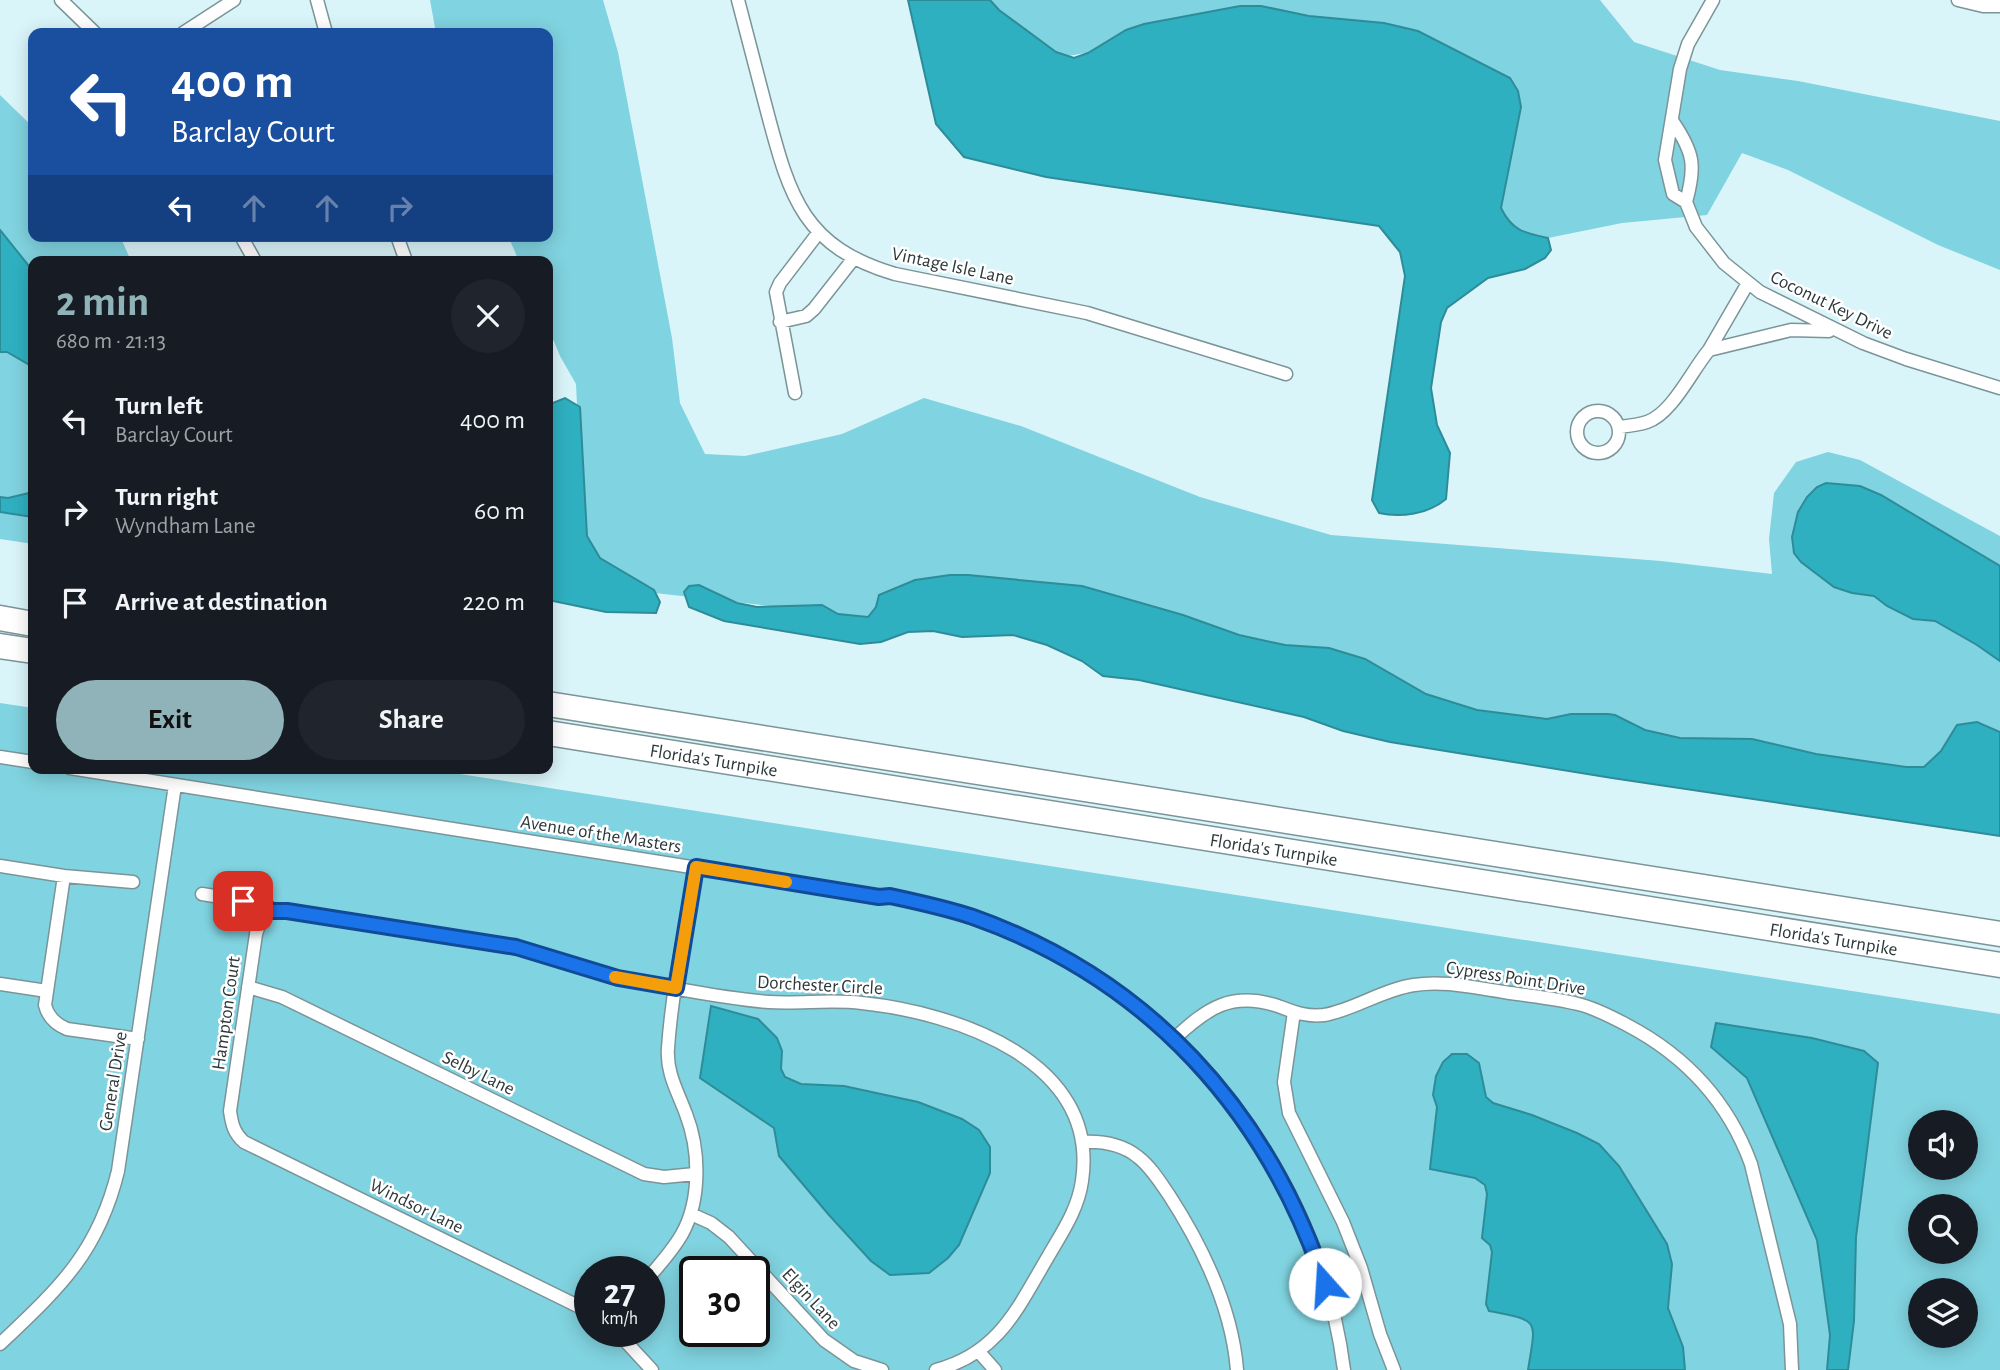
<!DOCTYPE html>
<html lang="en">
<head>
<meta charset="utf-8">
<style>
	body { margin:0; font-family:"Alegreya Sans",sans-serif; background:#20242c; color:#f1f3f6; height:100vh; display:flex; flex-direction:column; font-size:26px; white-space:nowrap }
	* { box-sizing:border-box; margin:0 }
	p { font-size:23px; color:#9ea1a6 }
	.icon { flex:none; width:38px; height:38px; fill:none; stroke:currentColor; stroke-width:2; stroke-linecap:round; stroke-linejoin:round }
	.map { position:relative; flex:1; overflow:hidden }
	.sheet { position:absolute; left:28px; top:256px; width:525px; height:518px; display:flex; flex-direction:column; background:#171b24; border-radius:14px; box-shadow:0 4px 18px #0003 }
	.sheet>* { flex:none }
	.guide { position:absolute; left:28px; top:28px; width:525px; height:214px; border-radius:14px; box-shadow:0 4px 18px #0003; background:#1a4fa0; color:#fff; overflow:hidden }
	.tools { position:absolute; left:1908px; top:1110px; display:grid; gap:14px }
	.tools a { display:grid; place-items:center; width:70px; height:70px; border-radius:50%; background:#171b24; box-shadow:0 4px 18px #0003; font-size:35px }
	.speed { position:absolute; left:574px; top:1256px; display:flex; gap:14px; font-size:35px; font-weight:700; text-align:center }
	.speed>* { display:grid; place-content:center; width:91px; height:91px; border-radius:50%; background:#171b24; box-shadow:0 4px 18px #0003; line-height:1 }
	.speed small { font-size:18px; font-weight:400 }
	.speed .limit { border:4px solid #111; border-radius:10px; background:#fff; color:#111 }
	.pin { position:absolute; display:grid; place-items:center; width:60px; height:60px; color:#fff; margin:-30px; border-radius:14px; box-shadow:0 4px 10px #0006 }
	.me { position:absolute; width:77px; margin:-38px; rotate:341deg; stroke-linejoin:round; filter:drop-shadow(0 0 5px #0008) }
	.turn { display:flex; align-items:center; gap:24px; height:147px; padding:0 28px; font-size:32px }
	.turn .icon { width:91px; height:91px; stroke-width:2.5 }
	.turn b { display:block; font-size:49px; line-height:60px }
	.lanes { display:flex; align-items:center; height:66px; padding:0 28px; background:#0003; justify-content:center; gap:35px; direction:ltr }
	.lanes .off { opacity:.35 }
	.round { display:grid; place-items:center; flex:none; width:74px; height:74px; border-radius:37px; background:#20242c }
	.head { display:flex; align-items:center; justify-content:space-between; height:119px; padding:0 28px }
	h1 { font-size:42px; font-weight:600; line-height:52px; color:#90b3b9 }
	.action { display:flex; gap:14px; margin-top:auto; padding:14px 28px }
	.action a { flex:1; height:80px; border-radius:42px; background:#90b3b9; color:#111; font-size:28px; font-weight:600; line-height:80px; text-align:center }
	.action a+a { background:#20242c; color:#f1f3f6 }
	ul { padding:0; list-style:none }
	li { display:flex; align-items:center; gap:21px; height:91px; padding:0 28px }
	li div { flex:1 }
	li b { display:block; font-size:26px }
	li em { font-style:normal }
	.map>svg:first-child { display:block }
</style>
</head>
<body>
<div class="map">
<svg width="2000" height="1370" viewBox="0 0 2000 1370">
	<rect width="100%" height="100%" fill="#daf5fa"/>
	<path fill="#80d3e0" fill-rule="evenodd" d="M430 0H603L618 52 672 338 680 403 705 454 745 456 842 434 924 398 1021 426 1200 497 1331 535 1661 561 1772 574 1769 539 1774 493 1796 462 1828 452 1860 460 2000 536V790L1389 701 1099 599 868 617 637 591 600 558 583 528 576 384 560 356 548 327V261H519L508 236H548V33H436Z
		M972 0H1600L1634 42 1720 70 1798 81 2000 121V270L1938 245 1788 170 1742 153 1707 215 1622 223 1548 238 1497 232 1247 25 1045 60Z
		M0 95 33 127V236H120L131 261H33V544L0 539Z
		M0 703 33 708V768H421L2000 1014V1370H0ZM1920 1122H1965V1167H1920ZM1920 1206H1965V1251H1920ZM590 1272H649V1332H590ZM695 1272H754V1332H695ZM1920 1290H1965V1335H1920Z"/>
	<path fill="#2fb0c1" stroke="#2e8c98" stroke-width="2" d="M908 0H990L999 10 1056 52 1074 58 1088 53 1126 30 1144 24 1240 6H1261L1309 16 1384 23 1418 31 1510 78 1518 91 1521 107 1501 208C1512 231 1525 233 1548 238L1551 250 1545 258 1525 269 1488 278 1447 308 1441 322 1431 388 1437 425 1450 453 1446 499C1429 514 1400 518 1379 513L1372 500 1405 276 1400 252 1379 226 1046 177 964 157 936 124Z
		M0 230 33 271V367L7 352H0Z
		M565 398 580 407 587 536 600 558 654 590 660 602 656 613 606 612 548 600V405Z
		M1826 483 1860 486 1881 495 2000 566V661L1977 645 1935 621 1913 619 1887 606 1874 596 1852 593 1834 587 1801 562 1794 553 1792 537 1798 512 1807 497 1817 487Z
		M33 492V517L0 512V497L8 498Z
		M950 575H968L1082 586 1183 615 1239 635 1285 645 1329 648 1365 659 1426 694 1477 710 1547 719 1571 714H1608L1615 715 1645 730 1680 738 1752 739 1816 754 1906 767H1924L1941 751 1957 725 1977 722 2000 732V836L1612 778 1390 742 1343 731 1304 717 1139 680 1103 676 1082 661 1047 645 1013 635 962 637 933 631 908 632 881 642 860 644 724 621 689 607 684 592 689 586 699 585 737 603 757 607 822 605 838 614 868 617 876 607 879 595 915 580Z
		M711 1006 758 1019 777 1038 782 1051 781 1069 785 1077 801 1084 844 1086 918 1102 962 1119 979 1130 990 1147V1173L959 1245 948 1258 929 1273 890 1275 871 1261 829 1215 779 1156 774 1128 700 1078Z
		M1716 1023 1812 1038 1864 1051 1878 1063 1856 1237 1854 1321 1848 1370H1827L1830 1335 1817 1240 1747 1078 1711 1047Z
		M1452 1054H1467L1479 1063 1486 1097 1493 1103 1532 1115 1577 1133 1599 1144 1619 1166 1667 1244 1672 1264 1668 1308 1683 1347 1685 1370H1528C1536 1319 1541 1321 1489 1311L1486 1304 1492 1252 1490 1245 1482 1238 1487 1194 1485 1185 1475 1178 1430 1169 1437 1107 1433 1095 1436 1076 1443 1062Z"/>
	<g fill="none" stroke-linecap="round" stroke-linejoin="round">
		<g stroke="#7b9498" stroke-width="15">
			<path id="minor" d="M61 0 95 33
				M317 0 326 33
				M738 0C748 38 758 77 768 115 790 198 804 247 895 274L1087 313 1286 374
				M1713 0 1688 44 1680 69 1665 160 1673 194 1686 202 1696 227 1724 263 1760 292 1863 343 1906 359 2000 388
				M1958 0 1983 6H2000
				M183 33 234 0
				M1673 122C1694 153 1696 166 1686 202
				M241 236 255 261
				M397 236 406 261
				M780 322 806 316 814 309 854 258
				M1709 350 1748 283
				M795 393 776 292 780 283 819 232
				M1577 432a21 21 0 1 1 42 0a21 21 0 1 1-42 0Z
				M1619 427C1628 426 1638 425 1647 422 1672 414 1692 370 1709 350L1791 330 1829 331
				M0 757 33 762
				M70 768 879 897 890 896C946 908 999 925 1050 951 1208 1030 1322 1195 1344 1370
				M0 866 64 876 133 882
				M64 876 45 1005C48 1017 55 1024 67 1029L138 1039
				M202 894 263 904 271 911H287C339 919 390 927 441 935 466 939 491 942 516 947 555 956 592 974 632 981 677 988 725 999 769 1002 800 1004 831 999 862 1003 957 1013 1100 1061 1082 1181 1078 1209 1063 1231 1049 1255 1018 1307 1000 1353 936 1370
				M271 911 261 919 256 934 230 1111C232 1125 234 1133 244 1142L590 1312
				M0 984 47 991
				M248 987 282 997 644 1174 664 1177 695 1174
				M1294 1012 1284 1082 1289 1113 1343 1222 1361 1268 1380 1334 1394 1370
				M1174 1039C1207 1008 1231 991 1278 1006 1294 1012 1306 1017 1324 1015 1354 1010 1381 990 1414 985 1444 980 1475 988 1504 992 1529 996 1554 998 1578 1004 1595 1008 1612 1017 1627 1025 1686 1056 1728 1101 1751 1164L1790 1324 1792 1370
				M1082 1142C1102 1141 1122 1144 1138 1157 1151 1167 1160 1182 1169 1195 1202 1246 1232 1308 1237 1370
				M691 1214 711 1223 729 1237 824 1340 854 1361 882 1370
				M649 1277C661 1263 673 1250 682 1234 701 1200 700 1150 686 1114 678 1092 666 1073 668 1048 672 989 686 926 696 868
				M617 1332 652 1370
				M0 1344C59 1288 98 1253 118 1171L175 785
				M979 1352 995 1370"/>
		</g>
		<g stroke="#7b9498" stroke-width="27">
			<g id="motorway">
				<path d="M0 618 33 624"/>
				<path d="M0 646 33 651"/>
				<path d="M548 704 2000 934"/>
				<path id="s1" d="M548 733 2000 965"/>
			</g>
		</g>
		<use href="#minor" stroke="#fff" stroke-width="12"/>
		<use href="#motorway" stroke="#fff" stroke-width="24"/>
	</g>
	<g fill="none" stroke-linecap="round" stroke-linejoin="round">
		<g stroke="#114b97" stroke-width="18">
			<path id="route" d="M243 901 263 904 271 911H287L516 947 618 978 676 988 696 867 879 897 890 896C918 902 946 908 973 917 1148 979 1267 1110 1325 1284"/>
		</g>
		<use href="#route" stroke="#1a73e8" stroke-width="12"/>
		<path stroke="#f59e0b" stroke-width="12" d="M615 977 676 988 696 867 786 882"/>
	</g>
	<g text-anchor="middle" stroke-width="5" stroke-linejoin="round" paint-order="stroke">
		<g font-size="19" fill="#2d383a" stroke="#fff">
			<text transform="translate(953 265) rotate(12)" y="7">Vintage Isle Lane</text>
			<text transform="translate(1832 304) rotate(26)" y="7">Coconut Key Drive</text>
			<text dy="7" stroke="none"><textPath href="#s1" startOffset="168">Florida's Turnpike</textPath></text>
			<text transform="translate(601 833) rotate(9)" y="7">Avenue of the Masters</text>
			<text dy="7" stroke="none"><textPath href="#s1" startOffset="735">Florida's Turnpike</textPath></text>
			<text dy="7" stroke="none"><textPath href="#s1" startOffset="1302">Florida's Turnpike</textPath></text>
			<text transform="translate(1516 977) rotate(9)" y="7">Cypress Point Drive</text>
			<text transform="translate(820 984) rotate(3)" y="7">Dorchester Circle</text>
			<text transform="translate(225 1013) rotate(-82)" y="7">Hampton Court</text>
			<text transform="translate(479 1072) rotate(26)" y="7">Selby Lane</text>
			<text transform="translate(112 1081) rotate(-81)" y="7">General Drive</text>
			<text transform="translate(417 1205) rotate(26)" y="7">Windsor Lane</text>
			<text transform="translate(812 1298) rotate(47)" y="7">Elgin Lane</text>
		</g>
	</g>
</svg>
<div class="tools">
<a><svg class="icon" aria-label="sound" viewBox="0 0 24 24"><path d="M4 9h4l5-4v14l-5-4H4zM17 9q2 3 0 6"/></svg></a>
<a><svg class="icon" aria-label="search" viewBox="0 0 24 24"><circle cx="10" cy="10" r="6"/><path d="M15 15l6 6"/></svg></a>
<a><svg class="icon" aria-label="layers" viewBox="0 0 24 24"><path d="M12 4l9 5-9 5-9-5zM3 14l9 5 9-5"/></svg></a>
</div>
<div class="speed"><div>27<small>km/h</small></div><div class="limit">30</div></div>
<div class="pin" style="left:243px;top:901px;background:#d93025"><svg class="icon" aria-label="arrive" viewBox="0 0 24 24"><path d="M6 21V4h12l-3 4 3 4H6"/></svg></div>
<svg class="me" style="left:1325px;top:1284px" viewBox="-20 -20 40 40"><circle r="19" fill="#fff"/><path d="M0-13L10 11 0 6-10 11z" fill="#1a73e8"/></svg>
<div class="guide">
<div class="turn"><svg class="icon" aria-label="left" viewBox="0 0 24 24"><path d="M17 20v-9H6M10 6l-5 5 5 5"/></svg><div><b>400 m</b>Barclay Court</div></div>
<div class="lanes"><svg class="icon" aria-label="left" viewBox="0 0 24 24"><path d="M17 20v-9H6M10 6l-5 5 5 5"/></svg><svg class="icon off" aria-label="ahead" viewBox="0 0 24 24"><path d="M12 20V5M6 11l6-6 6 6"/></svg><svg class="icon off" aria-label="ahead" viewBox="0 0 24 24"><path d="M12 20V5M6 11l6-6 6 6"/></svg><svg class="icon off" aria-label="right" viewBox="0 0 24 24"><path d="M7 20v-9h11M14 6l5 5-5 5"/></svg></div>
</div>
<section class="sheet">
<div class="head"><div><h1>2 min</h1><p>680 m · 21:13</p></div><a class="round"><svg class="icon" aria-label="close" viewBox="0 0 24 24"><path d="M6 6l12 12M18 6L6 18"/></svg></a></div>
<ul>
<li><svg class="icon" aria-label="left" viewBox="0 0 24 24"><path d="M17 20v-9H6M10 6l-5 5 5 5"/></svg><div><b>Turn left</b><p>Barclay Court</p></div><em>400 m</em></li>
<li><svg class="icon" aria-label="right" viewBox="0 0 24 24"><path d="M7 20v-9h11M14 6l5 5-5 5"/></svg><div><b>Turn right</b><p>Wyndham Lane</p></div><em>60 m</em></li>
<li><svg class="icon" aria-label="arrive" viewBox="0 0 24 24"><path d="M6 21V4h12l-3 4 3 4H6"/></svg><div><b>Arrive at destination</b></div><em>220 m</em></li>
</ul>
<div class="action"><a>Exit</a><a>Share</a></div>
</section>
</div>
</body>
</html>
